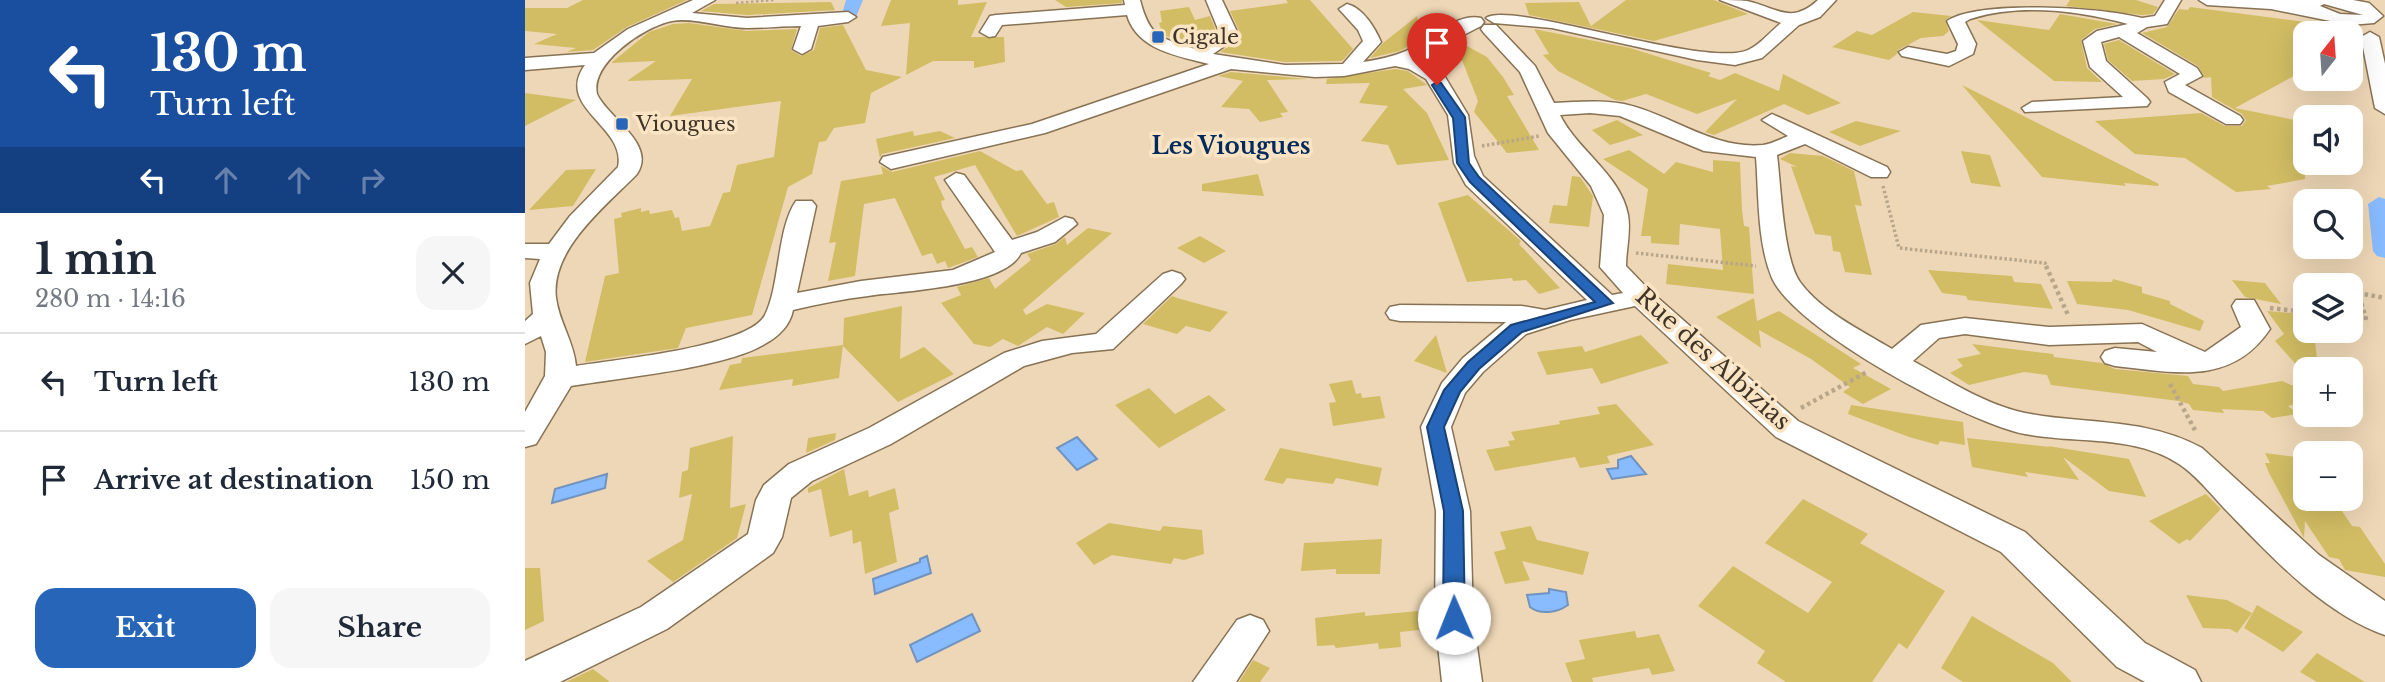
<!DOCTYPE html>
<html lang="en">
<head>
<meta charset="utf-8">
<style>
	body { margin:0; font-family:"Libre Baskerville",serif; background:#f6f6f7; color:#1f2937; height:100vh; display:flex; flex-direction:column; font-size:26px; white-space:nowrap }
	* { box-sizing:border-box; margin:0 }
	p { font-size:23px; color:#747a83 }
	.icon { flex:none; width:38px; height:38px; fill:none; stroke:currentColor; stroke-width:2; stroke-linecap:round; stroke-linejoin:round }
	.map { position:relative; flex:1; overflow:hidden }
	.side { display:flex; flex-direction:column; background:#fff; width:525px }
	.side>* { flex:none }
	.hud { background:#1a4fa0; color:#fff; overflow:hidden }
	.needle { width:46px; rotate:17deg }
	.tools { position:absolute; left:1768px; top:21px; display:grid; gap:14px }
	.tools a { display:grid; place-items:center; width:70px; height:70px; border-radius:14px; background:#fff; box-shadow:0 7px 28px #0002; font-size:35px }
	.pin { position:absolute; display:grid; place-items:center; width:60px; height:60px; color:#fff; margin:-72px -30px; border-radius:50% 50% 50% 0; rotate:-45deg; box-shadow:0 0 7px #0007 }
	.pin .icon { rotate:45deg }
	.me { position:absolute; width:77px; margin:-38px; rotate:359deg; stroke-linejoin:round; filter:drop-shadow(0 0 5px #0008) }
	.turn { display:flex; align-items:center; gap:24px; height:147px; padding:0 35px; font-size:32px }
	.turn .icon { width:91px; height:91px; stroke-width:2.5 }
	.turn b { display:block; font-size:49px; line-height:60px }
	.lanes { display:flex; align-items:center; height:66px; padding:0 35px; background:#0003; justify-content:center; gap:35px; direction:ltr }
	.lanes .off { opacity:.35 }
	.round { display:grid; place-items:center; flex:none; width:74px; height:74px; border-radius:21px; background:#f6f6f7 }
	.head { display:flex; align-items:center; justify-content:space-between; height:119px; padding:0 35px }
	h1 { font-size:42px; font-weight:700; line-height:52px }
	.action { display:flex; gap:14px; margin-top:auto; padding:14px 35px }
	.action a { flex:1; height:80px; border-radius:21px; background:#2665b7; color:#fff; font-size:28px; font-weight:700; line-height:80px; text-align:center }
	.action a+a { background:#f6f6f7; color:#1f2937 }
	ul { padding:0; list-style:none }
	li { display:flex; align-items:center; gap:21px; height:98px; padding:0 35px; border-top:2px solid #e0e1e3 }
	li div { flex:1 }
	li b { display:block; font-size:26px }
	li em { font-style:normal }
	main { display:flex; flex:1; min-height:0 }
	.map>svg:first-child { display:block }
</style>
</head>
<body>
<main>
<section class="side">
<div class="hud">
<div class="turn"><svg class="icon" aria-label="left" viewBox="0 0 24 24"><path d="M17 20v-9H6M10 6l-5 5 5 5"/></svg><div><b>130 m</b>Turn left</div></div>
<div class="lanes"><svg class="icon" aria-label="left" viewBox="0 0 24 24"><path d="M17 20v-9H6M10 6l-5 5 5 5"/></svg><svg class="icon off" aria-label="ahead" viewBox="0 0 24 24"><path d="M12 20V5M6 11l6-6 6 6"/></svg><svg class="icon off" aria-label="ahead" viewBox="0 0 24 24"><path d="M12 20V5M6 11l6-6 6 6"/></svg><svg class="icon off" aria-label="right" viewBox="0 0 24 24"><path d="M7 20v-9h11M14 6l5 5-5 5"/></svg></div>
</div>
<div class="head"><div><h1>1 min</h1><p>280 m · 14:16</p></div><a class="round"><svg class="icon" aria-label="close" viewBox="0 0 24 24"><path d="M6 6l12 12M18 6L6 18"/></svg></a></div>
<ul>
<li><svg class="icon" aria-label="left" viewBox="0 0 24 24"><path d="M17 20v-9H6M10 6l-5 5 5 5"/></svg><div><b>Turn left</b></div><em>130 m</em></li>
<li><svg class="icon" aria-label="arrive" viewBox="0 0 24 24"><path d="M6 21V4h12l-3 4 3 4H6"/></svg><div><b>Arrive at destination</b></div><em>150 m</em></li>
</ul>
<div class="action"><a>Exit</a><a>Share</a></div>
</section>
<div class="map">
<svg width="1860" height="682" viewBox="0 0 1860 682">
	<rect width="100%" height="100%" fill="#eed7b6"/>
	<path fill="#8bf" stroke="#7293be" stroke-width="2" d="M552 437 572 459 552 470 532 448Z
		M1106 456 1121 474 1087 479 1082 469 1093 468V460Z
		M82 474 80 488 27 503 30 489Z
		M402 556 406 573 350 594 348 579 395 562V559Z
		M1024 589 1041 592 1043 605C1032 613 1015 615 1005 607L1002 595 1024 593Z
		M447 614 455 631 392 662 385 645Z"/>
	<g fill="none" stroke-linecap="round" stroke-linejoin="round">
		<path fill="#8bf" fill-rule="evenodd" d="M321 0H338L331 17H319L317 14Z
			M1854 197 1860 199V258L1852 256 1848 251 1843 204Z"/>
	</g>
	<path fill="#d2bd64" d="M58 0H162L102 27 68 50 42 52 51 48 9 44 32 34 0 31V8H42Z
		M366 0H433V5L462 2 446 37H479L480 62 449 68V61H408L381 75 385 23 356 26Z
		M530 0H597V3L541 7Z
		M761 0H785L828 49 817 61 760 62 695 52 717 37 705 11 763 3Z
		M1101 0H1189L1223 14 1129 41 1004 15 1000 3 1054 2 1066 26Z
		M1545 0H1611L1633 7 1628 14 1617 15 1541 6Z
		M306 2 310 10 222 15 176 11 189 4Z
		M664 7 670 20 685 16 692 33 670 46 638 35 634 23 637 22 635 11Z
		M1665 7 1780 22V70L1710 108 1780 122V179L1742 186 1746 189 1711 192 1660 158 1610 154 1570 121 1676 113 1700 126H1717L1721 120 1717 114 1687 97 1686 77 1679 78 1673 66 1617 33 1642 27 1654 9 1663 10Z
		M1388 12 1426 16 1420 20 1424 31 1418 36 1396 38 1373 50 1372 54 1364 60 1307 47 1332 31 1347 35Z
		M1535 14 1592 24 1570 29 1556 40 1562 68 1577 82 1529 81 1452 20 1524 30Z
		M892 16 896 39 875 51 845 58 858 43Z
		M164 23 222 31 272 29 266 50 276 56 289 50 295 28 318 25 341 70 377 77 346 93 340 123 309 128 301 141 294 142 287 174 263 187 227 315 161 328 153 348 60 362 80 276 94 273 89 219 97 217 96 213 116 208V212L124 210 125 214 147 210 150 218 154 217 157 231 185 226 198 193 205 192 212 165 249 157 256 101 145 116 167 79 102 81 131 61 86 63 124 32 148 24Z
		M1009 29 1105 48 1186 73 1183 76 1195 80 1210 73 1254 91 1258 74 1316 103 1283 115 1259 104 1189 135 1180 132 1212 99 1172 114 1121 94 1097 101 1090 100 1033 71 1018 55 1024 54Z
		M1594 40 1650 74 1639 79 1607 81 1583 60 1579 44Z
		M933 41 962 57 978 77 989 95 982 96 1014 150 982 153 949 112 953 101 930 42Z
		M870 69 883 71 902 85 878 89 902 113 924 160 872 165 863 145 836 141 863 106 834 103 845 83 801 84 802 79Z
		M706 72 783 79 742 80 763 112 755 113 758 117 735 122 724 109 696 107 718 81 693 76Z
		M1437 85 1634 184 1633 186 1599 183 1601 186 1517 177Z
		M0 93 51 100 0 126Z
		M1092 120 1118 135 1085 145 1067 130Z
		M1331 121 1376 131 1335 146 1304 132Z
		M388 131 389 136 415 131 430 138 357 154 355 158 351 139Z
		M1104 150 1139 174 1151 162 1188 172V160L1215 162 1217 210 1219 226 1224 227 1229 294 1141 284 1143 264 1198 270 1195 229 1155 224 1154 245 1126 243V236H1116L1123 189 1078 159Z
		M455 151 491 171 497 170 522 204 529 202 534 217 492 236 450 165 409 177 420 200 416 201 417 207 440 249 447 247 453 257 423 268 420 261 412 264 407 253 397 256 370 198 339 204 330 276 303 281 311 242 304 243 316 181 358 174 356 166 367 172Z
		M1436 151 1465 155 1476 187 1446 183Z
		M1265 153 1298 156 1329 171 1337 206 1330 205 1347 275 1320 272 1315 252 1308 251 1306 236 1290 234 1266 166 1272 167 1255 159Z
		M71 169 48 206 4 210 41 170Z
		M733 174 739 196 677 191V184Z
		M1047 176 1055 177 1068 196 1064 227 1024 223 1028 205 1042 206Z
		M943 195 996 241 994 244 1035 288 1014 294 1001 280 988 281 987 278 942 282 913 203Z
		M563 228 587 233 498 310 501 315 522 304 560 313 538 334 522 327 493 346 478 339 465 347 449 344 416 303 436 295 432 287 464 278 470 289 506 260 502 254 531 244 540 237 542 245Z
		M675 236 701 251 679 263 652 248Z
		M1403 270 1487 276 1489 282 1516 284 1528 309 1443 300 1441 296 1417 293Z
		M1588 279 1617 287V293L1645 301V304L1679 321 1675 331 1603 310 1552 304 1542 281 1587 282Z
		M1707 280 1740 283 1756 304 1720 297Z
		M647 296 652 298 703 312 685 332 661 326 652 334 618 324Z
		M1229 298 1232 321 1254 311 1336 364 1328 368 1366 389 1338 404 1318 392 1325 387 1286 359 1234 330 1236 348 1191 317Z
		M377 306 375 359 399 347 429 374 373 402 318 346 319 318Z
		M1742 311 1780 314V331H1789L1793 369H1775L1750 341 1759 334Z
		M911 335 922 373 889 361Z
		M1116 335 1144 363 1076 384 1065 364 1067 368 1022 375 1012 352 1057 346 1060 352Z
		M1447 344 1528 354 1529 357 1577 363 1590 369 1663 376 1668 384 1694 387 1698 391 1757 381 1780 391V401L1763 406 1773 414 1747 418 1738 411 1697 409 1699 413 1668 410 1664 404 1654 401 1526 385 1522 375 1499 372 1444 385 1425 373 1438 366 1432 359 1456 354Z
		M318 345 314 378 267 386 268 379 194 390 205 365 216 363 217 358Z
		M827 380 831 394 836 393 837 398 855 396 860 418 808 426 804 403 811 402 804 384Z
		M624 388 650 414 684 395 701 410 634 448 590 405Z
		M1091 404 1129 445 1082 456 1085 463 1055 468 1050 457 970 471 961 450 985 446 983 441 990 440 986 432 1035 424 1034 421 1075 414 1072 407Z
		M1326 405 1438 422 1440 445 1415 441 1413 445 1384 437 1323 414Z
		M311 433 310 440 281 453 283 438Z
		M208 436 205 508 221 504 212 538 148 582 122 561 158 540 167 494 154 498 157 472 163 470 165 448Z
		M1442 438 1525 447 1523 446 1604 459 1621 497 1584 491 1538 457 1554 480 1500 472 1503 477 1447 467Z
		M755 448 857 468 853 486 811 478 808 484 762 478 758 484 739 480Z
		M1740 453 1780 458V499H1809L1827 526 1835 527 1860 564V577L1820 570 1814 559 1804 557 1780 521 1779 538 1744 473 1740 463H1745Z
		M319 469 324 496 343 490 344 497 370 488 374 509 364 513 372 562 340 574 336 541 328 544 327 530 305 537 296 489 283 493V488Z
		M1681 494 1696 509 1665 541 1662 539 1654 544 1624 521Z
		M1278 499 1343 534 1335 543 1420 591 1382 649 1374 643 1347 682H1261L1232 663 1240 651 1173 606 1208 566 1283 613 1307 582 1240 543Z
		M584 523 635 531 638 526 677 530 679 554 659 560 649 558 646 564 587 555 569 565 551 543Z
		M1006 526 1012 540 1064 552 1058 575 997 561 1005 580 980 584 969 552 981 549 975 532Z
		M857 539 855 574H811V569L776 571 779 543Z
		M0 568H15L19 621 0 630Z
		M1661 595 1702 600 1727 613 1712 633 1705 629 1678 628Z
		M1732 605 1778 632 1758 652 1719 628Z
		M893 611 894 630 875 632 876 647 854 649 853 643 811 648 809 645 792 646 790 618 840 612V616Z
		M1447 616 1528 663 1547 682H1438L1416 668Z
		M1110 631 1112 638 1134 634 1150 671 1127 675 1124 668 1067 678 1068 682H1047L1040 663 1060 659 1054 640Z
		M1792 653 1840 682H1792L1775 672Z
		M728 660 745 668 735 682H714Z
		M68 669 85 682H41Z"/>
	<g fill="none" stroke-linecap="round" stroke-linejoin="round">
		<g stroke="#877254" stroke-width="3">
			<path id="minor" d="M168 0H190L167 13 222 18 323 12 331 17 323 22 293 26 286 49 277 54 268 49 276 26C259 26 240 28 222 28 200 28 167 17 147 21 120 26 65 63 72 94 83 118 132 144 112 174 82 205 25 249 31 298 34 322 49 342 51 366 87 360 225 347 240 315 255 285 252 228 271 201H287L291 206 272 293 336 281 428 270 470 252 420 180 431 173 439 175 487 240 512 232 540 217 548 219 552 224 530 242 496 253C480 287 377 291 343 296 318 299 293 304 268 310 265 326 253 337 238 345 199 368 94 378 46 386L11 444 0 447V412L20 376 21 352 16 336 0 344V321L8 314 5 283 15 259 0 258V244H24L45 216 93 167C102 126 29 108 60 65L0 70V58L69 53 103 29Z
				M599 0H615C625 38 634 37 670 49L695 34 681 0H697L714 36 688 54 760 65 818 64 838 41 833 30 814 9 822 4C838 8 850 28 856 42L838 62C852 60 867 57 881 51 902 41 932 12 956 18L959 22 956 26 892 59 917 72 943 115 949 156 958 176 1087 295 1098 293 1075 267 1079 215 1066 186 1023 133 995 72 959 33 956 29 959 25H971L1010 66 1029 103C1052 102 1076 100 1099 104 1146 114 1188 150 1238 145 1246 144 1256 139 1263 136L1237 120 1247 114 1362 167 1365 172 1362 177H1346L1280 144 1252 155C1256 186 1258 258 1275 282 1296 311 1337 331 1367 349L1396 325 1440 318 1524 327 1617 324 1680 352 1716 327 1707 306 1711 300H1729L1745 329C1706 387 1648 372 1590 366L1580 363 1576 357 1580 351 1590 348 1632 352 1613 342 1524 345 1440 334 1414 338 1388 361C1423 380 1461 405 1500 413 1561 425 1620 417 1677 448L1794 555 1860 601V635C1797 613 1744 554 1699 508 1685 493 1671 475 1654 464 1608 434 1551 444 1500 434 1443 423 1270 330 1247 278 1232 242 1234 196 1231 157L1179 151 1095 116 1065 113 1035 115C1052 150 1096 175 1103 215 1106 231 1101 250 1101 266L1125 291 1273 421 1500 532 1620 643 1670 670 1676 682H1620L1592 667 1476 552 1251 437 1110 306 1045 320 1001 334 958 372 940 393 926 427 945 511 948 618 957 682H917L910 618 911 511 896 427 917 383 938 358 981 322 875 321 865 319 861 313 865 307 875 305 997 306 1020 310 1062 300 941 185 929 163 923 115 901 79 884 69 870 66 819 76 790 77 706 69 520 133 366 169 355 162 358 157 507 124 684 64C653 56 612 50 602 15L477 25 470 36 464 37 455 32 465 16 471 15 600 5Z
				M1195 0C1204 0 1214 0 1222 1 1253 8 1266 25 1293 0H1311L1295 17 1274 25 1237 58 1210 65 1172 60 1027 28 969 23 961 18C985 0 1180 69 1223 50 1235 45 1246 31 1256 23Z
				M1640 0H1656L1642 24 1622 27 1612 33 1672 68 1677 76 1660 85 1715 116 1718 120 1715 124H1701L1644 92 1640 82 1655 74 1594 37 1576 42 1581 61 1622 98 1625 102 1622 106 1500 112 1497 108 1507 102 1598 97 1565 67 1558 41 1572 31 1603 24C1554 11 1496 3 1445 19L1440 22 1451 44 1448 54 1424 66 1377 56 1374 52 1383 47 1422 54 1431 51 1433 44 1422 21C1452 0 1577 7 1617 18L1630 16Z
				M1674 0H1828L1844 3 1858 16 1849 23 1825 25 1746 9 1682 5ZM1799 4 1838 15 1815 14 1795 6Z
				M1845 32 1854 37 1860 64V114L1850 108 1836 37Z
				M647 271 656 274 660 279 656 284 588 349 547 353 499 366 366 444 287 481 266 498 257 537 248 553 142 629 35 682H0V661L116 607 223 534 231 500 239 485 264 464 344 428 479 353 517 341 571 334 638 274Z
				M725 615 738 620 744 631 711 682H668L712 620Z"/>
		</g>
		<path stroke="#b8a68b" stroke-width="2.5" stroke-dasharray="2.5 2.5" stroke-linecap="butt" d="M211 3 249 0"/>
		<path stroke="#b8a68b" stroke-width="3.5" stroke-dasharray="2.5 2.5" stroke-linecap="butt" d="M957 146 1014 136
			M1358 186 1374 248 1520 263 1522 268
			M1111 253 1231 266"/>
		<path stroke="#b8a68b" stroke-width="4.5" stroke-dasharray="3.5 3.5" stroke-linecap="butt" d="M1521 266 1543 315
			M1745 308 1780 312
			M1825 317 1841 318 1833 293 1860 298
			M1645 384 1671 432
			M1276 408 1342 372"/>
		<use href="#minor" fill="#fff" fill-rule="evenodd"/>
	</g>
	<path fill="#2665b7" stroke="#194277" stroke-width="2" d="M912 82 916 83 940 117 944 163 954 177 1088 303 997 332 954 369 935 392 919 427 938 511 940 618 937 625 929 627 922 625 918 618 919 511 902 427 919 390 943 362 986 325 1070 302 945 182 932 163 928 118 907 85Z"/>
	<g fill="#2665b7" stroke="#fbe4c3" stroke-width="2.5">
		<rect x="626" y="30" width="14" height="14" rx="3.5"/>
		<rect x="90" y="117" width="14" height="14" rx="3.5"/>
	</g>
	<g text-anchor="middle" stroke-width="7" stroke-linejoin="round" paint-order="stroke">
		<g font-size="21" fill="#3e3528" stroke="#fbe4c3" text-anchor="start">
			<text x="647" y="44">Cigale</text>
			<text x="111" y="131">Viougues</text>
		</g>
		<g font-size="23" font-weight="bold" fill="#012a5c" stroke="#fbe4c3">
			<text x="706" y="154">Les Viougues</text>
		</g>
		<g font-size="24" fill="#3e3528" stroke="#fbe4c3">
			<text transform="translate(1188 359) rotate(42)" y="8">Rue des Albizias</text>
		</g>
	</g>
</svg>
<div class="tools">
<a><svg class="needle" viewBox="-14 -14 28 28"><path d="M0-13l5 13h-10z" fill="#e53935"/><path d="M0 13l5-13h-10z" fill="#747a83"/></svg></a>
<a><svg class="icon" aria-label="sound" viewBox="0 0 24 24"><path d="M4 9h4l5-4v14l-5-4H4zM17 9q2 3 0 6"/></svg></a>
<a><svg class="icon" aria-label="search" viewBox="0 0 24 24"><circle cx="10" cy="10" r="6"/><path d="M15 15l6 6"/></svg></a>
<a><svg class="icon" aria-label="layers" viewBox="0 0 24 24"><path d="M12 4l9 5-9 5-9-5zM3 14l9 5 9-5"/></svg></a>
<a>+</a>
<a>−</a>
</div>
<div class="pin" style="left:912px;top:85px;background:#d93025"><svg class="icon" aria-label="arrive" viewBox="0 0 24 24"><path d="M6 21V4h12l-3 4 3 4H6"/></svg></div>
<svg class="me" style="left:929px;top:618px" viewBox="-20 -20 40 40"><circle r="19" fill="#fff"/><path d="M0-13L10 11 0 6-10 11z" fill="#2665b7"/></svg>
</div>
</main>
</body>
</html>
